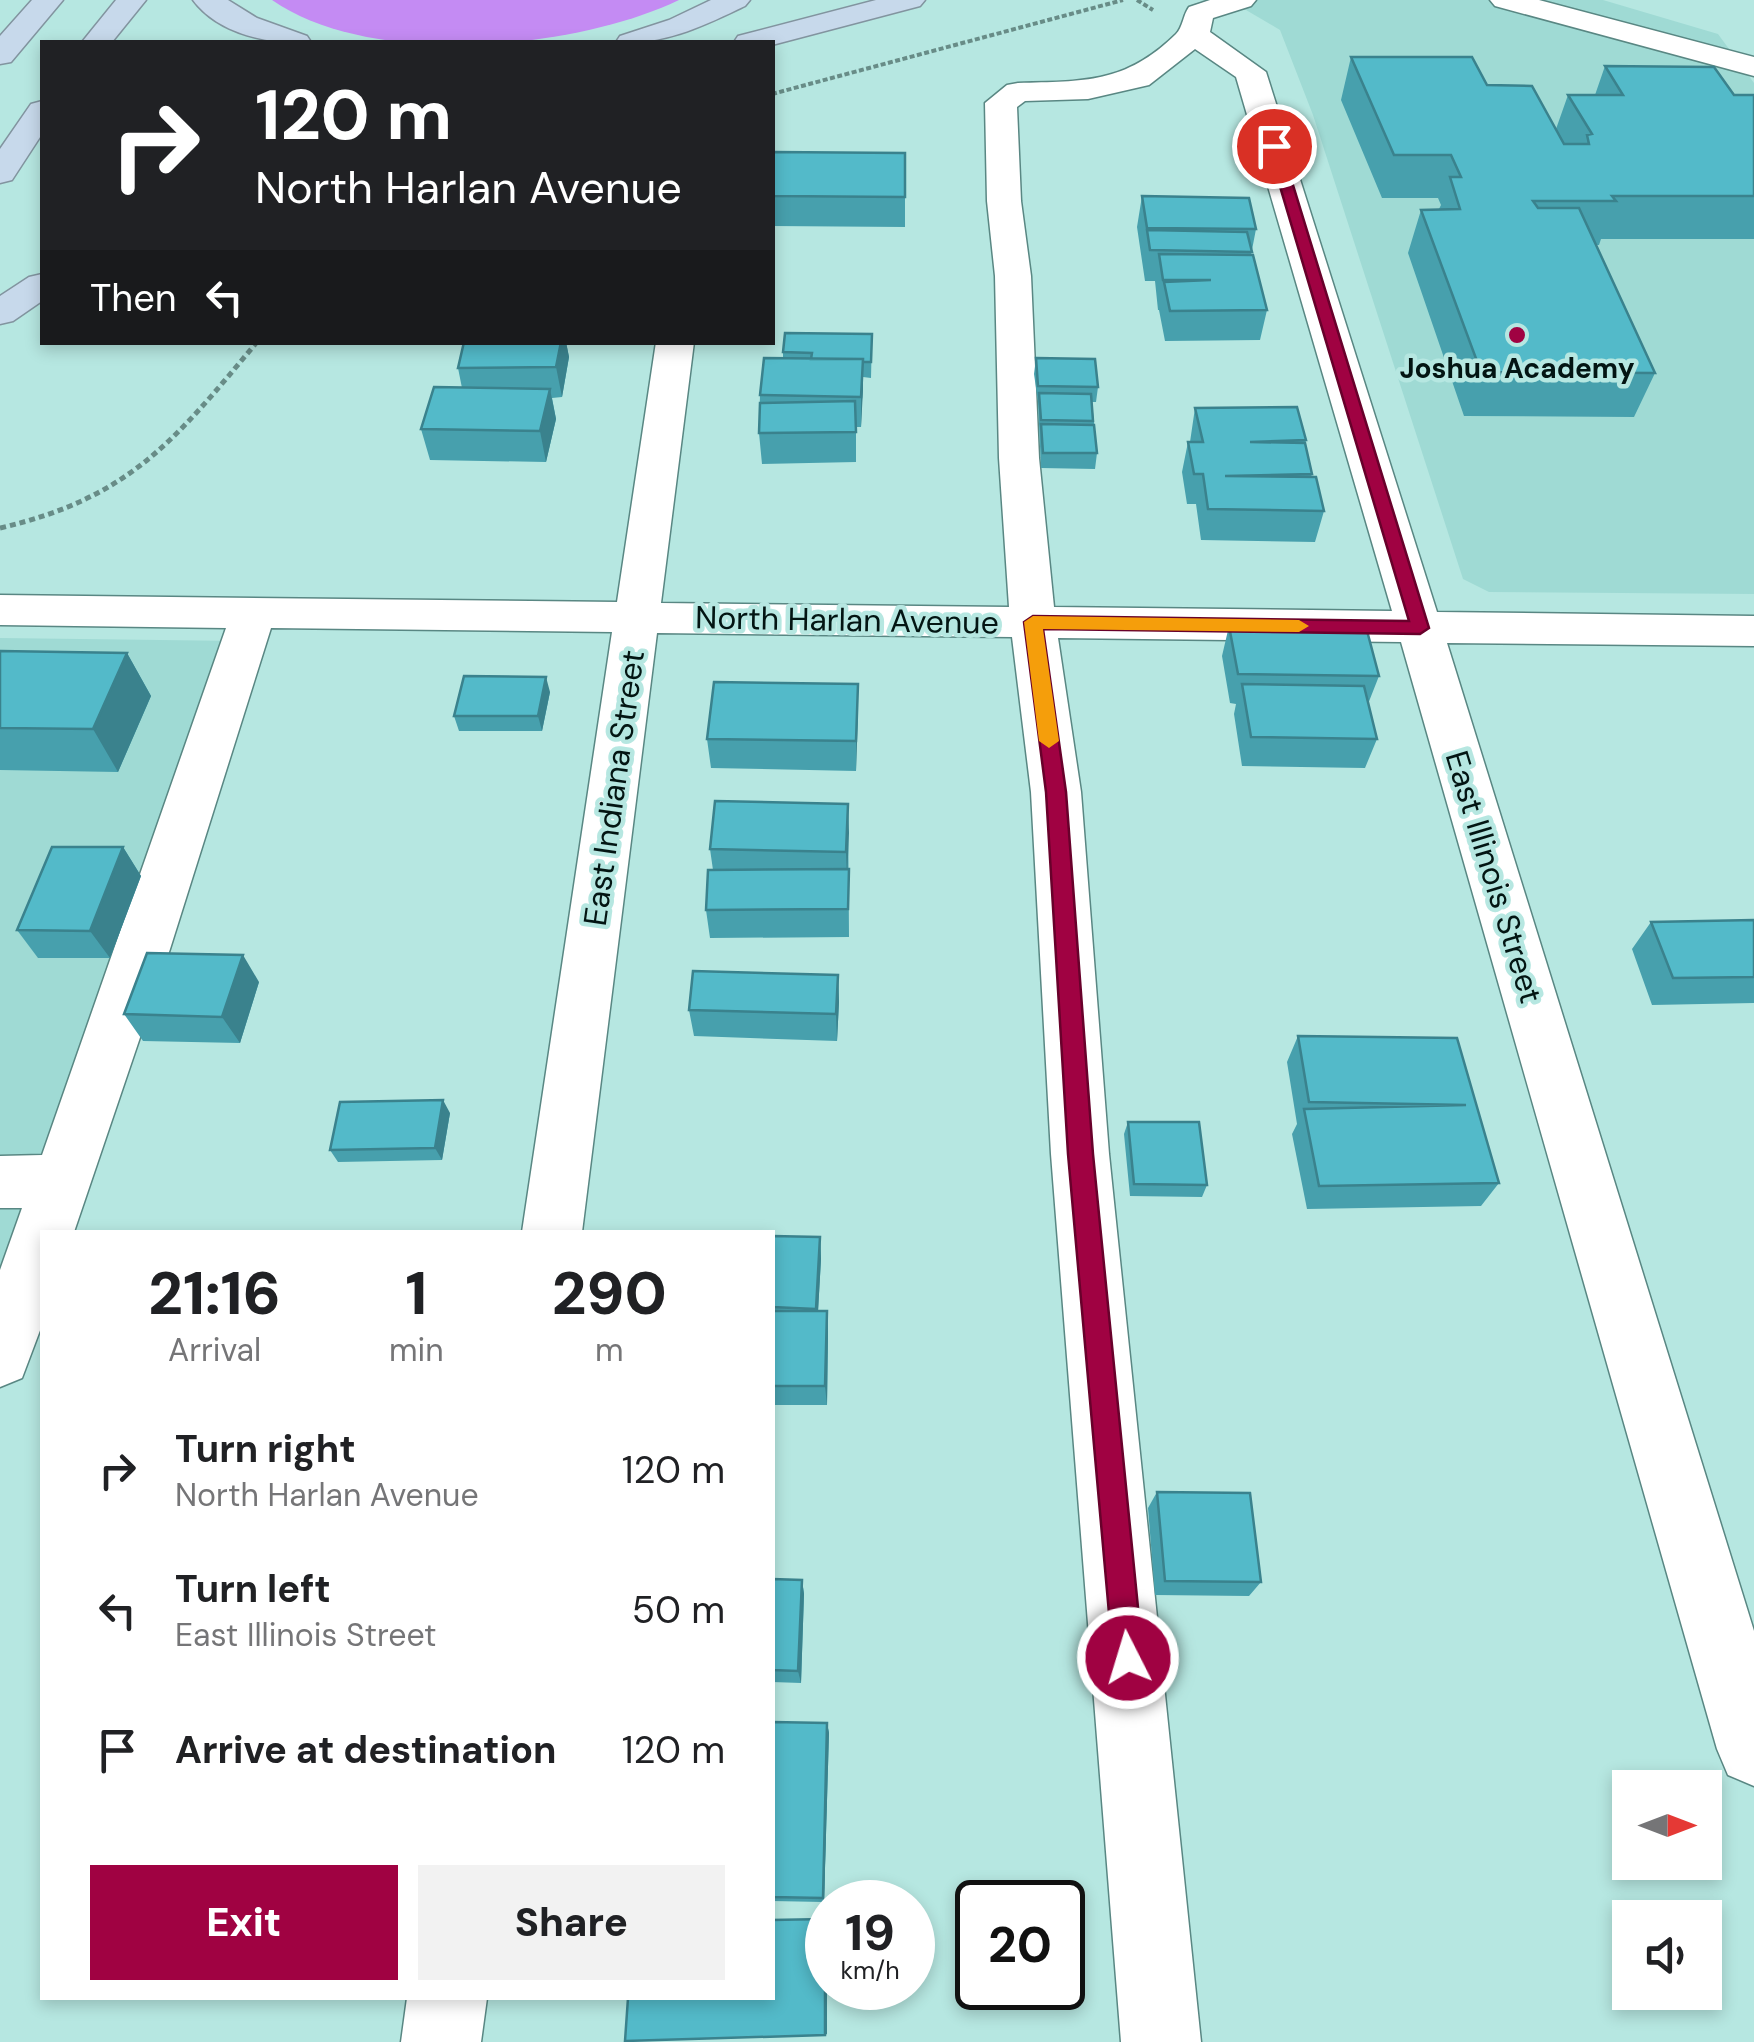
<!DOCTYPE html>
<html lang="en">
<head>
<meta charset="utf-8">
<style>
	body { margin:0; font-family:"DM Sans",sans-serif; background:#f2f2f2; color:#202124; height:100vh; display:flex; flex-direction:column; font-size:38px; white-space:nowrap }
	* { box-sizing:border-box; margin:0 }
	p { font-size:32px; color:#757577 }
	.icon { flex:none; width:55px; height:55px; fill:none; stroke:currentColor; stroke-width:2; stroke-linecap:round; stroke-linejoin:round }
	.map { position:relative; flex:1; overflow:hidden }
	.sheet { position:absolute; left:40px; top:1230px; width:735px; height:770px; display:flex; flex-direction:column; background:#fff; border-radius:0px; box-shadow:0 5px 15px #0003 }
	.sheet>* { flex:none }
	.top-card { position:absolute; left:40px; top:40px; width:735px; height:305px; border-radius:0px; box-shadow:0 5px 15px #0003; background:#202124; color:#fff; overflow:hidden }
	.needle { width:65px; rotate:90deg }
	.controls { position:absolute; left:1612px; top:1770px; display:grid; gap:20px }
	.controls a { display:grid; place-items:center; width:110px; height:110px; border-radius:0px; background:#fff; box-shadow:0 5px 15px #0003; font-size:50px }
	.speed { position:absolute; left:805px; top:1880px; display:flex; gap:20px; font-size:50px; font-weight:700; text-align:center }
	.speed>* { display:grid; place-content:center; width:130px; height:130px; border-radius:50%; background:#fff; box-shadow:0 5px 15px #0003; line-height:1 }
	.speed small { font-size:25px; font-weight:400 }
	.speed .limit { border:5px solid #111; border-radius:15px; background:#fff; color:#111 }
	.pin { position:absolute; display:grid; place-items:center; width:85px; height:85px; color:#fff; margin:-42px; border:5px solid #fff; border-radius:50%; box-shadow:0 2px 10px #0007 }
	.me { position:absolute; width:110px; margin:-55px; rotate:355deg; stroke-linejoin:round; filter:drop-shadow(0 0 8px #0008) }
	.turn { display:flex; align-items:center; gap:35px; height:210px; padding:0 50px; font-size:45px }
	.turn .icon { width:130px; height:130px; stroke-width:2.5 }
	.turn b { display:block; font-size:70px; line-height:85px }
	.then { display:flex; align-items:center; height:95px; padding:0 50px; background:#0003; gap:20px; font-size:38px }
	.eta { display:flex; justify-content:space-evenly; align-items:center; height:170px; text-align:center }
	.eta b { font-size:60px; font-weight:800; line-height:70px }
	.cta { display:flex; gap:20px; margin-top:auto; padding:20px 50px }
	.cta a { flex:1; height:115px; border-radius:0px; background:#a00242; color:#fff; font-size:40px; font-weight:800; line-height:115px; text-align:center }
	.cta a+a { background:#f2f2f2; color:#202124 }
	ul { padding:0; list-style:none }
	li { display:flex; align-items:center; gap:30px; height:140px; padding:0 50px }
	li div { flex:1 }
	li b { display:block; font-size:38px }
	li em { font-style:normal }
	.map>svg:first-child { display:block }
</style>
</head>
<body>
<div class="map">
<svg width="1754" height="2042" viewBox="0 0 1754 2042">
	<rect width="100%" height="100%" fill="#b6e7e1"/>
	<path fill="#9fdad4" d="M1200 0H1603L1718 34 1754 83V594L1489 592 1463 579 1313 115 1280 30 1246 10Z
		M0 638 240 641 0 1302Z"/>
	<path fill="#c48bf3" d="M272 0H679C575 50 371 69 272 0Z"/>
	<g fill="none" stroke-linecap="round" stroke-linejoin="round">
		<g stroke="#598783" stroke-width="3">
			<path id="minor" d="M1210 0H1256L1251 6 1213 18 1210 32 1266 72 1437 612 1754 616V646L1447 643 1754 1631V1786L1728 1775 1717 1749 1401 642 1058 638 1081 792 1109 1154 1201 2042H1121L1051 1154 1031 792 1012 637 657 633 582 1232H522L612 632 271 628 170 949 74 1232H42V1325L22 1378 0 1387V1270L22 1208H0V1156L42 1155 226 628 0 625V595L617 602 656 342H694L661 603 1009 607 999 458 995 276 987 201 985 103 1007 85 1018 83C1084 81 1125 84 1176 34 1183 27 1183 15 1189 7ZM1195 49 1236 77 1392 611 1054 607 1039 458 1031 276 1021 201 1017 107 1025 101 1088 99 1149 85Z
				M1490 0H1539L1754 57V76L1495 6Z
				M407 1998H487L481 2042H401Z"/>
		</g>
		<g stroke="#82949f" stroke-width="3">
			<path id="highway" d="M32 0H63L11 62 0 64V36Z
				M116 0H146L112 42H82Z
				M193 0H228L257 18 307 36 311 42C272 45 219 35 193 0Z
				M711 0H750L745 6C701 27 665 45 616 42L620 36 669 20Z
				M876 0H925L920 6 772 45 734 42 738 36Z
				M42 101V134L12 180 0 183V149L31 104Z
				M42 274V301L13 321 0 324V296L29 277Z"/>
		</g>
		<path stroke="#688c87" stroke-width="4" stroke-dasharray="5 2.5" stroke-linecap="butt" d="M1137 0 1153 10
			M772 94 1123 0"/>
		<path stroke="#688c87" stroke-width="5" stroke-dasharray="6 4" stroke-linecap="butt" d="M0 528C130 498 175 440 257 342"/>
		<use href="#minor" fill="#fff" fill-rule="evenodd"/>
		<use href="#highway" fill="#c7d9eb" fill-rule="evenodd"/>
	</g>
	<path fill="#47a0ad" d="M1351 57 1556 129 1568 95H1595L1605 66 1734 95H1754V239H1601L1599 245H1596L1655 373 1634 417 1464 416 1408 253 1421 210 1439 209 1441 205 1438 198H1382L1341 100Z
		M772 152 905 153V227L772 226Z
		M1142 196 1256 229 1251 255 1267 310 1260 340 1165 341 1159 310H1158L1155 281H1145L1137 227Z
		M872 334 871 378 863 377 861 427H856V462L762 464 759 433 760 395 783 358V352Z
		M464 342H566L569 357 562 397 552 398 556 419 546 462 430 460 421 429 462 388 458 368Z
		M1036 358 1098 387 1096 402H1092L1097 453 1095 469 1041 468 1038 402 1034 374Z
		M1195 408 1306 440 1305 444 1312 474 1311 477 1324 511 1315 542 1201 540 1196 504H1187L1182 472 1188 442H1190Z
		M1229 626 1379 676 1368 704 1377 739 1365 768 1242 766 1234 714 1236 704 1230 703 1222 656Z
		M0 651 127 653 151 696 118 772 0 770Z
		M858 684 856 771 711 768 707 739Z
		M550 692 542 731H459L454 716Z
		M848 804 849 937 710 938 706 910 713 870 710 849Z
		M123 847 141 876 110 958H38L17 930Z
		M1754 920V1003L1652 1005 1632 949 1651 922Z
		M838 975 839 1002 837 1041 694 1036 689 1010Z
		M259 982 240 1043 143 1041 124 1014Z
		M1298 1036 1457 1038 1499 1183 1481 1206 1307 1209 1292 1134 1297 1124 1287 1062Z
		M450 1113 442 1160 338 1162 330 1150Z
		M1128 1122 1207 1185 1202 1197 1130 1196 1124 1134Z
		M772 1236 820 1237 821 1259 818 1311H827L828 1332 827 1405H772Z
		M1157 1492 1261 1582 1249 1596 1155 1595 1148 1508Z
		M772 1579 802 1580 804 1594 801 1683 772 1682Z
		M772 1722 827 1723 829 1733 824 1902 772 1901Z"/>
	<path fill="#3a828d" d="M561 342H566L569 357 562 397 556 367Z
		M863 359V390L861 427V397Z
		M550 389 556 419 546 462 540 431Z
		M127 653 151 696 118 772 93 729Z
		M546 677 550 692 542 731 538 716Z
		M858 684V714L856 771V741Z
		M848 804 849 833 847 880 846 852Z
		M123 847 141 876 110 958 90 931Z
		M243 955 259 982 240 1043 222 1017Z
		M838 975 839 1002 837 1041 836 1014Z
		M443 1100 450 1113 442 1160 435 1148Z
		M820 1237 821 1259 817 1330 816 1309Z
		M827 1311 828 1332 827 1405 825 1386Z
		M802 1580 804 1594 801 1683 798 1671Z
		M827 1723 829 1733 824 1902 823 1898Z
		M825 1919 827 1922V2034L825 2035Z"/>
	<path fill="#53bac9" stroke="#3a828d" stroke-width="2.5" d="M1351 57H1472L1487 85 1532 86 1564 144H1589L1587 135 1592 134 1568 95H1623L1605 66 1714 67 1734 95H1754V196H1612L1616 201H1533L1538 208H1579L1655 373 1481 372 1421 210 1460 209 1450 177H1461L1451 155H1394Z
		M772 152 905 153V197L772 196Z
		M1142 196 1249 198 1256 229 1147 228Z
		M1147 230 1247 232 1252 252 1150 250Z
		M1159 254 1253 255 1267 310 1170 311 1164 282 1211 280H1163Z
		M785 333 872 334 871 362H863V359H811L812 353 783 352Z
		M464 342H561L556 367 458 368Z
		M764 358 863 359 861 397 760 395Z
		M1036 358 1095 359 1098 387 1038 386Z
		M434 387 550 389 540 431 421 429Z
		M1039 393 1091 394 1093 421 1041 420Z
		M855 401 856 432 759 433 760 403Z
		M1297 407 1306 440 1250 442 1305 443 1312 474 1225 476 1316 477 1324 511 1208 509 1203 474H1194L1188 442H1203L1195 408Z
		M1041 424 1094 425 1097 453H1043Z
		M1229 626 1366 627 1379 676 1238 674Z
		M0 651 127 653 93 729 0 728Z
		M464 676 546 677 538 716H454Z
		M714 682 858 684 856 741 707 739Z
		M1242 684 1364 686 1377 739 1251 737Z
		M715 801 848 804 846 852 710 849Z
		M52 847H123L90 931 17 930Z
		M849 869 848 909 706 910 708 870Z
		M1754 920V977L1673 978 1651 922Z
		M147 953 243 955 222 1017 124 1014Z
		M693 971 838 975 836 1014 689 1010Z
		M1298 1036 1457 1038 1499 1183 1319 1186 1304 1109 1466 1105 1309 1102Z
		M443 1100 435 1148 330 1150 340 1102Z
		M1128 1122H1199L1207 1185 1134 1184Z
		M772 1236 820 1237 816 1309 772 1307Z
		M772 1311H827L825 1386H772Z
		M1157 1492 1250 1493 1261 1582 1165 1581Z
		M772 1579 802 1580 798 1671 772 1670Z
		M772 1722 827 1723 823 1898 772 1897Z
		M825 1919V2035L625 2041 628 1998H772V1920Z"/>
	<path fill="#a00242" stroke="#68012b" stroke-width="2.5" d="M1274 142 1281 146 1429 628 1420 634 1043 629 1066 792 1093 1154 1143 1658 1138 1668 1128 1672 1118 1668 1113 1658 1068 1154 1046 792 1024 622 1033 616 1409 621 1268 146Z"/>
	<path fill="#f59e0b" d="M1033 616 1299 620 1309 626 1299 632 1043 629 1059 741 1049 748 1039 741 1024 622Z"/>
	<circle fill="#a00242" stroke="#b6e7e1" stroke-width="4" cx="1517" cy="335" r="10"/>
	<g text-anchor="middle" stroke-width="9" stroke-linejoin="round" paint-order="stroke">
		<g font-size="28" font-weight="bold" fill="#031513" stroke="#b6e7e1">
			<text x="1517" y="378">Joshua Academy</text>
		</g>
		<g font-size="32" fill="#031513" stroke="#b6e7e1">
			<text transform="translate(847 620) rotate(1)" y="11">North Harlan Avenue</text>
			<text transform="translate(614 788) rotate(-82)" y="11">East Indiana Street</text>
			<text transform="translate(1494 877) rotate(73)" y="11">East Illinois Street</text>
		</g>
	</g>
</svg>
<div class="controls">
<a><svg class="needle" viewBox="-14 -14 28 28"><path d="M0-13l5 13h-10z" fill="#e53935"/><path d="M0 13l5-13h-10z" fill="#757577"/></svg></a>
<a><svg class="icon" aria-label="sound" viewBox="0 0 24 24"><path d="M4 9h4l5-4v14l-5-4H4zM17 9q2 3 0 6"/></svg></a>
</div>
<div class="speed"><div>19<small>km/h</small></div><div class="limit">20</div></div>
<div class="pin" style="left:1274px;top:146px;background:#d93025"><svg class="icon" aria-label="arrive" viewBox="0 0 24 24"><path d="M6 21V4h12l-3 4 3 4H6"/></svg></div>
<svg class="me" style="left:1128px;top:1658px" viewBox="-20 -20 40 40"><circle r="17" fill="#a00242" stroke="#fff" stroke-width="3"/><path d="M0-11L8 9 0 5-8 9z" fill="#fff"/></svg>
<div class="top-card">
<div class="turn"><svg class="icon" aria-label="right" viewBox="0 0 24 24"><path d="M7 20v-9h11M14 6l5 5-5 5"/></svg><div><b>120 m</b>North Harlan Avenue</div></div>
<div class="then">Then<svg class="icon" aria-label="left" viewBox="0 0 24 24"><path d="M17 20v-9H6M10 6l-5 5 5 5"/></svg></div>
</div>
<section class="sheet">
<div class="eta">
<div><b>21:16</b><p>Arrival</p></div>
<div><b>1</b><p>min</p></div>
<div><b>290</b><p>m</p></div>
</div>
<ul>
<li><svg class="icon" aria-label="right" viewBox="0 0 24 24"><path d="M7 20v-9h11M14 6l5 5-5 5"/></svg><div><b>Turn right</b><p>North Harlan Avenue</p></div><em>120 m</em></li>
<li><svg class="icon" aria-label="left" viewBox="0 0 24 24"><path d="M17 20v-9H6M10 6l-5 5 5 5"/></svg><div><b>Turn left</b><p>East Illinois Street</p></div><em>50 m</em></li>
<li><svg class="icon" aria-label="arrive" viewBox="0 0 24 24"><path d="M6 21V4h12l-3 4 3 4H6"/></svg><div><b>Arrive at destination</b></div><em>120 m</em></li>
</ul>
<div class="cta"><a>Exit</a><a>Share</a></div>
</section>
</div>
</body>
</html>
